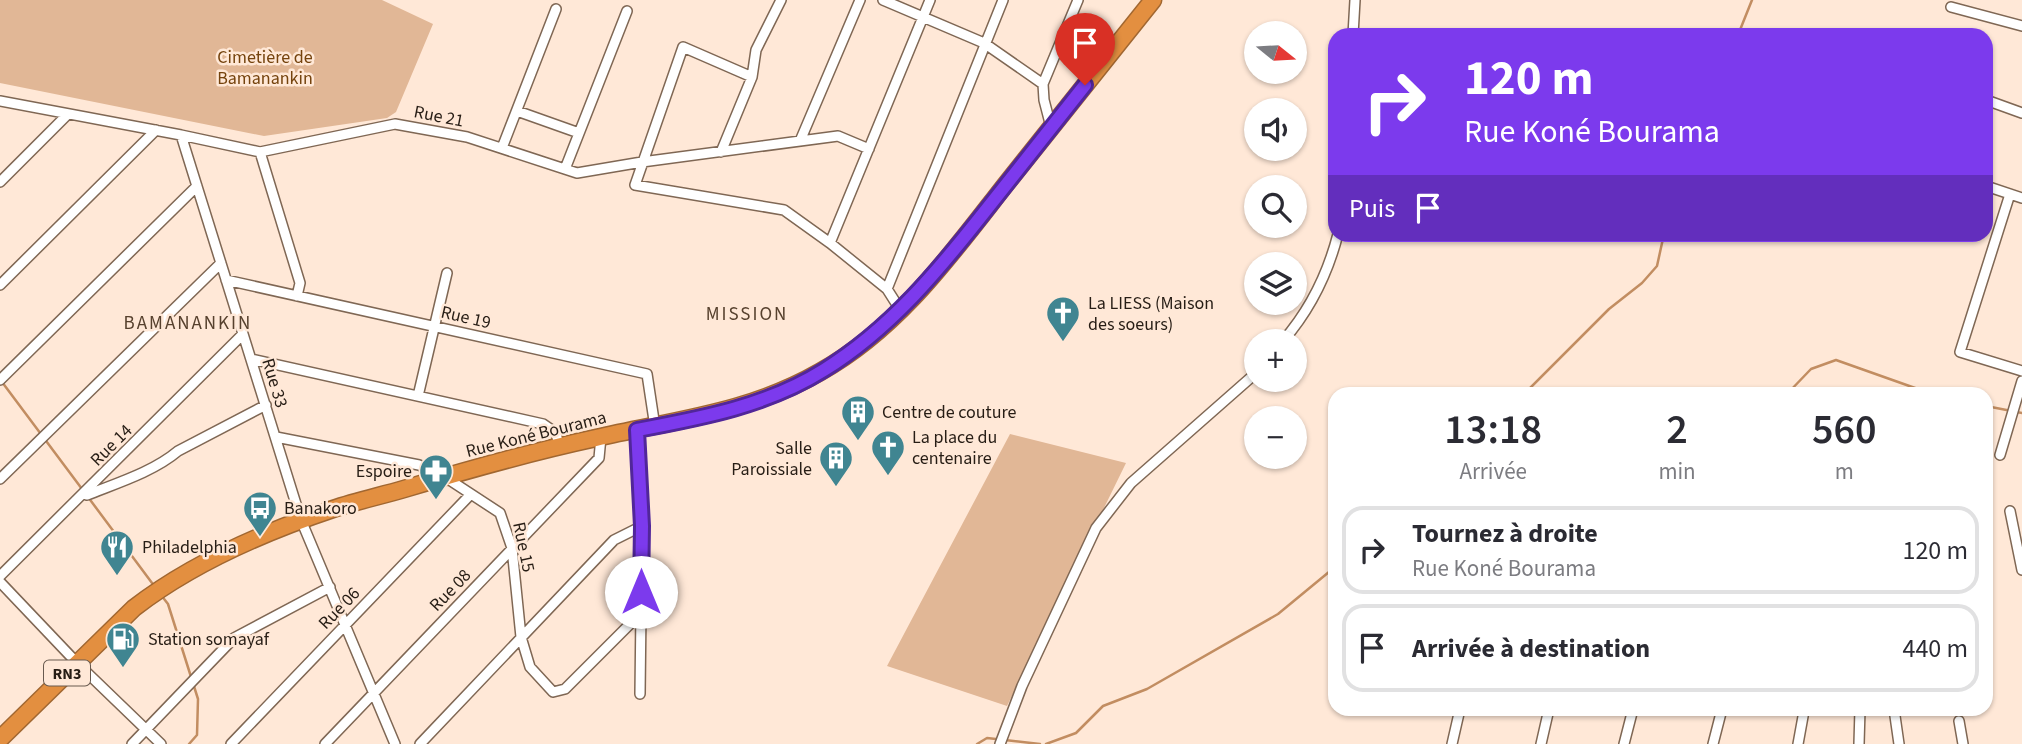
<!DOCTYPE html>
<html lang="fr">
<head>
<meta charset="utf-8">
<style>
	body { margin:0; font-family:"Source Sans 3",sans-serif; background:#f7f7f7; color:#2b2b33; height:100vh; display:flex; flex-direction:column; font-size:26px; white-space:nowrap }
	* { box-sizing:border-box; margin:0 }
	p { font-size:23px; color:#7c7c81 }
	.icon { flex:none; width:38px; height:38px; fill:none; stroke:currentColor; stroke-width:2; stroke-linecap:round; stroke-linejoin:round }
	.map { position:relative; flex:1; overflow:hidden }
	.panel { position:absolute; left:1328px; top:387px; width:665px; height:329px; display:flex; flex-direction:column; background:#fff; border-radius:21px; box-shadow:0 2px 5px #0004 }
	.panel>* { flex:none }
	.banner { position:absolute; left:1328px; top:28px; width:665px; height:214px; border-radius:21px; box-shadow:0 2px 5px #0004; background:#7c3aed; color:#fff; overflow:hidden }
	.needle { width:46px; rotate:108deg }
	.tools { position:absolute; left:1244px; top:21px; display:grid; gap:14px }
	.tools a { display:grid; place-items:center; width:63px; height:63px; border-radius:50%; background:#fff; box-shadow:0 2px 5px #0004; font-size:35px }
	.pin { position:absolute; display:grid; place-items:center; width:60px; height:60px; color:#fff; margin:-72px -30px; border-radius:50% 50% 50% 0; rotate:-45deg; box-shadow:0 0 7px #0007 }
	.pin .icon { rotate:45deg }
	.me { position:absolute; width:77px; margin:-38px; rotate:0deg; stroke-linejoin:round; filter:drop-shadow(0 0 5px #0008) }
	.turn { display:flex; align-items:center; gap:24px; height:147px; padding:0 21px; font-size:32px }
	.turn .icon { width:91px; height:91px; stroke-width:2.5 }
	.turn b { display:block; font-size:49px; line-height:60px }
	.then { display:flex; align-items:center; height:66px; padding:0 21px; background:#0003; gap:14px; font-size:26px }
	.eta { display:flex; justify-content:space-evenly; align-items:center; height:119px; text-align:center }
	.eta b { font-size:42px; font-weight:600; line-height:49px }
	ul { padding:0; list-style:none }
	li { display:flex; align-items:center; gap:21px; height:88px; margin:0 14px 10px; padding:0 7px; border:4px solid #e1e1e2; border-radius:21px }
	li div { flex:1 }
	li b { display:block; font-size:26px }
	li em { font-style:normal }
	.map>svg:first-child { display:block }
</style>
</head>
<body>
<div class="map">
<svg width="2022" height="744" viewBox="0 0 2022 744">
	<rect width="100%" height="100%" fill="#ffe8d7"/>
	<path fill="#e1b796" d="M0 0H382L433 24 396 112 387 118 264 136 0 83Z
		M1010 434 1126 463 1007 706 887 666Z"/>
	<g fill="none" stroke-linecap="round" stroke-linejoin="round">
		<path stroke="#c28d61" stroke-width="2.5" d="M1738 35 1752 0
			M2 382 82 489
			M1524 394 1609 309 1642 283 1657 266 1664 234
			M1787 394 1811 369 1836 360 1932 394
			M1986 406 2022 413
			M88 497 155 587
			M161 595 168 604 198 699 197 735 189 744
			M977 744 987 738 1040 744
			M1046 744 1076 733 1103 706 1147 689 1278 614 1335 567"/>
		<g stroke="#7f6754" stroke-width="12">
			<path id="street" d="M883 0 984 43 1043 84
				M1951 7 2022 26
				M1353 35 1355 0
				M752 77 683 47 635 185 784 210 830 243 887 289 901 311
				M1986 100 2022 113
				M0 101 181 135 260 152 395 124 467 137 577 173 642 162 838 136 869 149
				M517 111 579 133
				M1051 127 1044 100 1043 84 1078 0
				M181 135 301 520 395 744
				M800 141 860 0
				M502 148 556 9
				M260 152 300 283 297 296
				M721 152 752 77 756 50 781 0
				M565 169 627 11
				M0 182 68 114
				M1986 186 2022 198
				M2010 194 1960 352 2022 371
				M830 243 930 0
				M226 280 647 374 655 427
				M0 285 156 130
				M887 289 1003 0
				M1283 341C1309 311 1328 273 1338 234
				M251 359 543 424 556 433 559 446
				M0 380 197 186
				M418 396 447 273
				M637 430 642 526 640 694
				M276 437 419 465 445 477 500 513 512 548 521 637 530 667 553 692 565 689 641 613
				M2000 455 2022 381
				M0 479 221 263
				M87 495C117 483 153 472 178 451L266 405
				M2010 511 2022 570
				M0 576 243 334
				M0 582 77 663 161 744
				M1894 709 1899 744
				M1959 721 1963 744
				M132 744 234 638 330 587
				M231 744 471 494
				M325 744 599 458 601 437
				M420 744 614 540 642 526
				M1000 744 1022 686 1096 528 1131 483 1256 373
				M1452 744 1460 709
				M1541 744 1549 709
				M1624 744 1633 709
				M1713 744 1722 709
				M1798 744 1804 711
				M1859 744 1860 709"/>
		</g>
		<g stroke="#a16731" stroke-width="19">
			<path id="highway" d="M0 739 134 608C191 564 264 532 333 509 356 501 380 496 404 489 467 470 531 452 596 438 674 420 749 413 820 372 899 328 952 253 1006 184 1055 123 1104 61 1153 0"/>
		</g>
		<use href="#street" stroke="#fff" stroke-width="9"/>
		<use href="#highway" stroke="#e38f40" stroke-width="16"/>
	</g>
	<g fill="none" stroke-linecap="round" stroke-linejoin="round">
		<g stroke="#51269a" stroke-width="18">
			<path id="route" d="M641 592 642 526 637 430C701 418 767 406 824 370 890 329 938 271 986 210 1019 168 1052 127 1085 85"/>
		</g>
		<use href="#route" stroke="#7c3aed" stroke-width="12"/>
	</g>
	<defs>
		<g id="church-pin" transform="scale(1.75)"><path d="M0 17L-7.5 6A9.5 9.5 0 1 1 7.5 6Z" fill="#408591" stroke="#ffe8d7"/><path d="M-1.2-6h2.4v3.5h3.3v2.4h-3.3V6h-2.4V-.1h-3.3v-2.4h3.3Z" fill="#fff"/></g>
		<g id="building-pin" transform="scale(1.75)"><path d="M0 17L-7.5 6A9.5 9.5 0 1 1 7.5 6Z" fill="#408591" stroke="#ffe8d7"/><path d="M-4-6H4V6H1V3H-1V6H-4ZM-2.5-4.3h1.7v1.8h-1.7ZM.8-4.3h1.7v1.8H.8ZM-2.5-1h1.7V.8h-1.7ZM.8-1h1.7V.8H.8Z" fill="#fff"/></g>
		<g id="pharmacy-pin" transform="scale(1.75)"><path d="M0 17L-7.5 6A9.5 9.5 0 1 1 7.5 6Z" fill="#408591" stroke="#ffe8d7"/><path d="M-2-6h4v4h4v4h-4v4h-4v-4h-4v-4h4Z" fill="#fff"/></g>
		<g id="bus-pin" transform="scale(1.75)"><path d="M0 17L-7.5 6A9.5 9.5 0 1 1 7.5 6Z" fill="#408591" stroke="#ffe8d7"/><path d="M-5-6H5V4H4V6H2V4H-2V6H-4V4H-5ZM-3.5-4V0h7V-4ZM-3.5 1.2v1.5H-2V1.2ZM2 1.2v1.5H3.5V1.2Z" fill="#fff"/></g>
		<g id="restaurant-pin" transform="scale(1.75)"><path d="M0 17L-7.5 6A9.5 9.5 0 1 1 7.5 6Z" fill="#408591" stroke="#ffe8d7"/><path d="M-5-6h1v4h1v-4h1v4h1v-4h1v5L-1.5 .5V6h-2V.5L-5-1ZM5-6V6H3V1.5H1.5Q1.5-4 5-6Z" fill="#fff"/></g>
		<g id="fuel-pin" transform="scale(1.75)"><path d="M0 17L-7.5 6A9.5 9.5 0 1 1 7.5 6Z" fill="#408591" stroke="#ffe8d7"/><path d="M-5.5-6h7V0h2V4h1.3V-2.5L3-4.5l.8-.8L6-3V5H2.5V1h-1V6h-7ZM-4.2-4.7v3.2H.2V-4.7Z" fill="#fff"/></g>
	</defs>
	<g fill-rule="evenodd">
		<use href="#church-pin" x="1063" y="313"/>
		<use href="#building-pin" x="858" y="412"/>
		<use href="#church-pin" x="888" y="447"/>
		<use href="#building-pin" x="836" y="458"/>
		<use href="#pharmacy-pin" x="436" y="471"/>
		<use href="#bus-pin" x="260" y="508"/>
		<use href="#restaurant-pin" x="117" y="547"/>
		<use href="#fuel-pin" x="123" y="639"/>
	</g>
	<g text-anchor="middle" stroke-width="5" stroke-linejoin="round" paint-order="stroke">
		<rect fill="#ffe8d7" stroke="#685a4f" stroke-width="2" x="44" y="660.5" width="46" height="25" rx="5"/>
		<g font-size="16" font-weight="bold" fill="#271d15">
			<text x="67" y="679">RN3</text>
		</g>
		<g font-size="18" fill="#75430d" stroke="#ffe8d7">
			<text x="265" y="63">Cimetière de<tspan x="265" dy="21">Bamanankin</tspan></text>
		</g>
		<g font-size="18" fill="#271d15" stroke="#ffe8d7">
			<text transform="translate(439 116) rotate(11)" y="6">Rue 21</text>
			<text transform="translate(466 317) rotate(13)" y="6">Rue 19</text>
			<text transform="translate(275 383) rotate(73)" y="6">Rue 33</text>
			<text transform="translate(536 434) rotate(-14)" y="6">Rue Koné Bourama</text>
			<text transform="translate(111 445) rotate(-45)" y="6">Rue 14</text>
			<text transform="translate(524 547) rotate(78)" y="6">Rue 15</text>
			<text transform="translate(450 590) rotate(-46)" y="6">Rue 08</text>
			<text transform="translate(339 608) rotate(-46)" y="6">Rue 06</text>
		</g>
		<g font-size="18" fill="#271d15" stroke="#ffe8d7" text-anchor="start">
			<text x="1088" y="309">La LIESS (Maison<tspan x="1088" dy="21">des soeurs)</tspan></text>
			<text x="882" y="418">Centre de couture</text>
			<text x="912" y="443">La place du<tspan x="912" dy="21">centenaire</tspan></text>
			<text x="812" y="454" text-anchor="end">Salle<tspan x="812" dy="21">Paroissiale</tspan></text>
			<text x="412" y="477" text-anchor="end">Espoire</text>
			<text x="284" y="514">Banakoro</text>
			<text x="142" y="553">Philadelphia</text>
			<text x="148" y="645">Station somayaf</text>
		</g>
		<g font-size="19" letter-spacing="2" fill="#57412e" stroke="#ffe8d7">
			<text x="747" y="320">MISSION</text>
			<text x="188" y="329">BAMANANKIN</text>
		</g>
	</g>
</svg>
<div class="tools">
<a><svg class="needle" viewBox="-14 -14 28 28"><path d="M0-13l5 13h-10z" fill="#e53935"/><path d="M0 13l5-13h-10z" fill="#7c7c81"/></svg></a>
<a><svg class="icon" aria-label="sound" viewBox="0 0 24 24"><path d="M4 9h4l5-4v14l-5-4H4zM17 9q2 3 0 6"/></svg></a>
<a><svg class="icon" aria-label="search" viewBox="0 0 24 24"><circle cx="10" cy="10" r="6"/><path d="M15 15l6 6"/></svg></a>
<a><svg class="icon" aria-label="layers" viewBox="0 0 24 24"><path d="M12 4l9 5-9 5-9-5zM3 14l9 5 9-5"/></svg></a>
<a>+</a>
<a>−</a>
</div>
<div class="pin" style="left:1085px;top:85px;background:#d93025"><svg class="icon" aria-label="arrive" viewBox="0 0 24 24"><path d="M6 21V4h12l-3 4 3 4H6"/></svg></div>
<svg class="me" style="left:641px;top:592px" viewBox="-20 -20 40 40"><circle r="19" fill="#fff"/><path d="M0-13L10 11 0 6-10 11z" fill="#7c3aed"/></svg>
<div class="banner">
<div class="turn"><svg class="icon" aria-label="right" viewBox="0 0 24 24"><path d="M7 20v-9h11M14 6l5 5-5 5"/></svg><div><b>120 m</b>Rue Koné Bourama</div></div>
<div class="then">Puis<svg class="icon" aria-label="arrive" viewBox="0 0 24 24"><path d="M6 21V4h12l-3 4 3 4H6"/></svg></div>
</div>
<section class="panel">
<div class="eta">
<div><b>13:18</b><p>Arrivée</p></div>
<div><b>2</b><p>min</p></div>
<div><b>560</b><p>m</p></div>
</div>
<ul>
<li><svg class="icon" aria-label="right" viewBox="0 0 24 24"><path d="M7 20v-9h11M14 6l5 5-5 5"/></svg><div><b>Tournez à droite</b><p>Rue Koné Bourama</p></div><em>120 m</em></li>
<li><svg class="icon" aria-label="arrive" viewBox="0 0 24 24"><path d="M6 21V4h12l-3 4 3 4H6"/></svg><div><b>Arrivée à destination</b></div><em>440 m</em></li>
</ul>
</section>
</div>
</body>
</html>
